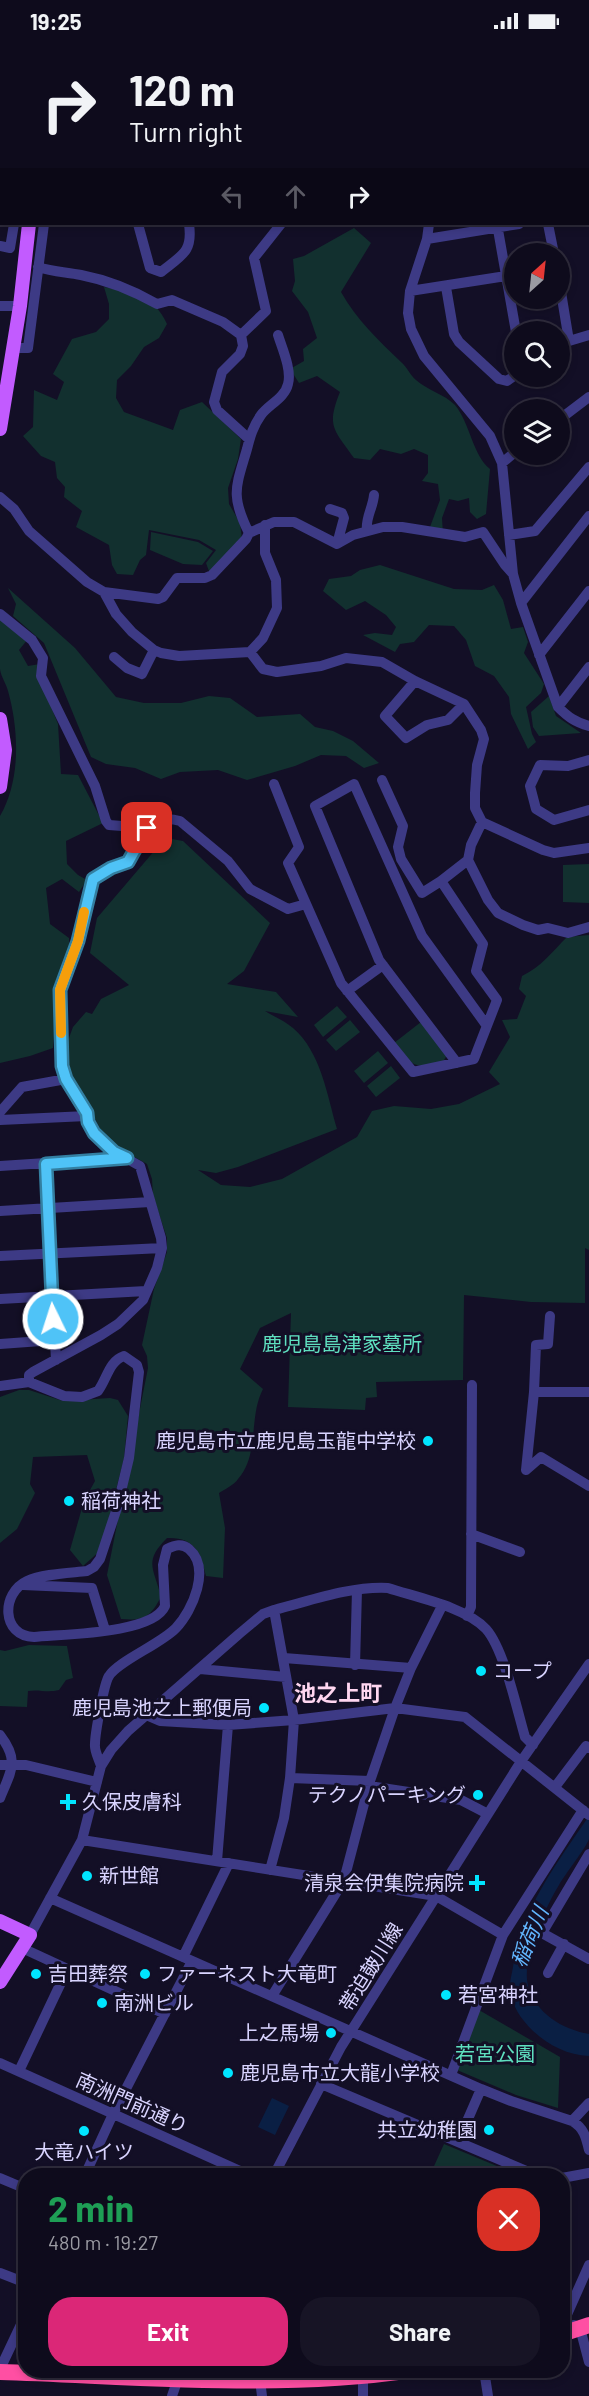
<!DOCTYPE html>
<html lang="en">
<head>
<meta charset="utf-8">
<style>
	body { margin:0; font-family:Barlow,"Noto Sans JP",sans-serif; background:#171425; color:#f1f3f6; height:100vh; display:flex; flex-direction:column; font-size:22px; white-space:nowrap }
	* { box-sizing:border-box; margin:0 }
	p { font-size:20px; color:#9b9ba3 }
	.icon { flex:none; width:33px; height:33px; fill:none; stroke:currentColor; stroke-width:2; stroke-linecap:round; stroke-linejoin:round }
	.map { position:relative; flex:1; overflow:hidden }
	.drawer { position:absolute; left:18px; top:2126px; width:552px; height:210px; display:flex; flex-direction:column; background:#0e0b1c; border-radius:24px; box-shadow:0 3px 9px #0003,0 0 0 2px #2e2b3b }
	.drawer>* { flex:none }
	.banner { position:absolute; left:0px; top:0px; width:590px; height:183px; box-shadow:0 3px 9px #0003,0 0 0 2px #2e2b3b; background:#0e0b1c; color:#f1f3f6; overflow:hidden }
	.needle { width:39px; rotate:27deg }
	.tools { position:absolute; left:504px; top:201px; display:grid; gap:12px }
	.tools a { display:grid; place-items:center; width:66px; height:66px; border-radius:50%; background:#0e0b1c; box-shadow:0 3px 9px #0003,0 0 0 2px #2e2b3b; font-size:30px }
	.pin { position:absolute; display:grid; place-items:center; width:51px; height:51px; color:#fff; margin:-26px; border-radius:12px; box-shadow:0 3px 9px #0006 }
	.me { position:absolute; width:66px; margin:-33px; rotate:356deg; stroke-linejoin:round; filter:drop-shadow(0 0 4px #0008) }
	.turn { display:flex; align-items:center; gap:21px; height:126px; padding:0 30px; font-size:27px }
	.turn .icon { width:78px; height:78px; stroke-width:2.5 }
	.turn b { display:block; font-size:42px; line-height:51px }
	.lanes { display:flex; align-items:center; height:57px; padding:0 30px; background:#0003; justify-content:center; gap:30px; direction:ltr }
	.lanes .off { opacity:.35 }
	.round { display:grid; place-items:center; flex:none; width:63px; height:63px; border-radius:24px; background:#171425 }
	.overview { display:flex; align-items:center; justify-content:space-between; height:102px; padding:0 30px }
	h1 { font-size:36px; font-weight:700; line-height:45px; color:#1e9e55 }
	.button { display:flex; gap:12px; margin-top:auto; padding:12px 30px }
	.button a { flex:1; height:69px; border-radius:24px; background:#db2777; color:#fff; font-size:24px; font-weight:700; line-height:69px; text-align:center }
	.button a+a { background:#171425; color:#f1f3f6 }
	.status { display:flex; justify-content:space-between; align-items:center; height:42px; padding:0 30px; background:#0e0b1c; direction:ltr }
	.status svg { height:16px; fill:currentColor }
	.map>svg:first-child { display:block }
</style>
</head>
<body>
<div class="status"><b>19:25</b><svg viewBox="0 0 49 12"><path d="M0 12V9h3v3zM5 12V6h3v6zM10 12V3h3v9zM15 12V0h3v12zM26 1h20v11H26zM47 4h2v5h-2z"/></svg></div>
<div class="map">
<svg width="589" height="2354" viewBox="0 0 589 2354">
	<rect width="100%" height="100%" fill="#130f26"/>
	<path fill="#12302f" d="M354 186 371 201 341 250C357 278 378 298 401 320 407 325 410 333 416 338 427 348 444 352 455 363 470 381 473 414 490 427L486 472 477 477 470 470 469 456 458 459 449 457 442 476 443 492 430 485 440 458 438 442 422 439 428 431V413L414 407 401 412 380 407 370 418 354 416C334 387 326 385 340 350L317 334 299 341 290 327 304 319 303 307 317 296 308 270 292 249 295 239 293 217 304 214Z
		M104 245C132 251 154 253 167 282L159 296 144 305 131 324 117 338 116 356 124 370 173 388 180 368 202 360 241 397 238 417 228 446 229 462 240 481 242 497 210 532 206 521 216 508 199 498 149 488 146 513 140 518 133 533 117 532 112 523 109 503 76 485 82 469 64 455 65 445 57 436 55 420 41 414 23 394 33 385 34 348 57 358 64 340 53 332 72 297 96 290 109 277V262Z
		M151 490 198 500 213 509 202 523 183 522 150 508Z
		M380 523 454 547 482 548 494 543 503 558 511 587 523 585 528 600 524 611 544 642 541 651 526 665 532 692 536 700 528 707 511 672 509 655 494 634 475 624 466 598 454 584 429 583 414 600 400 602 395 610 363 593 375 591 392 593 396 585 386 573 365 559 346 568 323 549 329 537 351 534 360 528Z
		M8 546 75 606 116 655 144 661H181L209 654 230 656 257 675 300 672 315 685 333 689 353 699 379 721 364 726 346 714 321 713 295 724 247 738 218 728 180 730 161 737 135 726 106 722 91 715 44 601 13 574 16 562Z
		M0 577 28 597 19 608 28 624 40 622 39 635 58 682 61 732 78 733 103 781 66 799 67 822 78 833 87 838 79 850 62 837 46 846 50 882 69 896V912L58 943 53 1006 30 1014 0 1021V774C21 738 19 688 8 649 6 641 1 635 0 627 0 611 0 593 0 577Z
		M549 654 556 674 581 691 539 694 533 685 531 670Z
		M172 797 183 799 270 881 244 929 227 942 276 950 298 975 265 969C273 974 285 979 293 986 321 1010 327 1053 337 1087L238 1125 216 1131 198 1128 221 1143 250 1145 282 1137 357 1095 372 1069 394 1064 431 1067 459 1062 500 1042 489 1030 510 995 502 978 517 977 526 954 519 947 522 934C541 925 552 910 567 895L589 893V1208L585 1206V1261L531 1260 464 1253 463 1338 376 1340 377 1355 366 1356 365 1368 288 1365 291 1271 260 1286 240 1327 263 1347C248 1376 260 1412 238 1437 234 1443 225 1447 219 1451L225 1486 223 1536 206 1534C200 1510 195 1495 167 1496 143 1520 154 1526 161 1555 150 1575 145 1579 121 1577L107 1533 148 1326 147 1314 142 1303 154 1247 167 1210V1196L153 1154 152 1137 147 1122 106 1099 84 1054 73 1038 67 1022 66 1004 73 985 86 970 92 972 101 957 129 943 90 911 97 876 161 801Z
		M589 822V861L563 860V823Z
		M337 964 347 975 323 995 314 983Z
		M350 978 360 990 336 1009 326 998Z
		M421 980 447 1013 443 1020C412 1027 414 1025 394 1001Z
		M378 1009 388 1021 364 1041 354 1029Z
		M391 1024 400 1036 376 1055 367 1044Z
		M19 1348H29L63 1359 110 1356 118 1358 128 1374 124 1416 101 1508 83 1524 70 1508 84 1459 95 1439 87 1413 33 1415 30 1442 35 1451 17 1487 0 1501V1355Z
		M29 1603 67 1604 73 1636 66 1638 59 1648C47 1651 39 1647 28 1649L27 1665 0 1664V1608L5 1609Z
		M479 1968 560 2015 558 2066 516 2053 457 2028Z
		M444 2102 511 2130V2133H483L473 2126H455L453 2133H430Z"/>
	<path fill="#0a1f44" d="M589 1774C589 1780 589 1790 589 1797 586 1806 565 1832 559 1843 546 1864 521 1918 528 1943 536 1972 562 1987 589 1992V2014C567 2013 548 2003 532 1988 521 1977 512 1964 510 1948 509 1941 512 1932 513 1925 521 1867 557 1821 589 1774Z
		M272 2056 289 2064 275 2093 258 2085Z"/>
	<g fill="none" stroke-linecap="round" stroke-linejoin="round">
		<path stroke="#3d3a85" stroke-width="10" d="M326 0 327 2
			M364 0V2
			M503 0 505 2
			M63 2 66 0
			M198 2V0
			M241 2 242 0
			M286 2 287 0
			M551 2V0
			M0 4 2 0
			M0 72H2
			M588 107 589 113
			M0 124 2 119
			M0 147 2 148
			M588 169H589
			M0 179 2 172
			M138 182 150 226 161 230C182 213 193 210 189 182
			M429 182 427 197 410 249 408 271 411 287 424 314 490 394 502 421 513 532 521 561 558 665C568 675 575 680 589 684
			M497 182 516 290
			M548 182 554 212
			M427 197 519 182
			M0 204 10 206 14 182
			M38 225C53 230 67 230 81 233 107 238 134 249 157 262L172 258 223 280 241 293
			M560 244 569 299
			M446 245 454 292 459 300 499 337 507 339 514 334
			M410 249 506 234
			M0 264H20
			M560 305 569 299 589 293
			M14 306H28L44 182
			M560 377 589 355
			M249 397 217 368 214 360 222 330 240 312 243 304 241 293 266 269 254 216 281 182
			M502 421 514 411
			M0 455 14 467 29 489 87 540 104 550 116 572 132 590 154 608 161 611 179 614 250 610 263 596 277 566 276 538 265 511V483
			M330 467 342 471 344 476 337 502
			M367 489C365 476 373 466 374 453
			M249 491C230 453 236 445 247 407 250 395 253 384 261 373 268 363 285 356 288 342 292 328 282 306 278 293
			M509 493 535 489 589 425
			M104 550 158 557 163 555 177 536H205L212 533 246 497 249 491 274 480H294L337 502 353 493 383 485H402L465 495 483 490 505 523 513 532
			M521 561 589 474
			M0 572 32 598 43 616 41 634 95 744 106 779 109 783 147 786
			M250 610 263 627 277 630 321 624 346 616 382 620 415 639 464 662 481 688 484 697 477 723 475 751V766L482 780 543 808 554 811 589 806
			M539 613 589 549
			M114 615 127 626 142 632 154 608
			M415 639 385 674 406 696 427 683 448 678 464 662
			M558 665 589 625
			M589 718 568 724 540 723 530 744 536 767 554 778 589 768
			M382 738 403 784 398 805 401 817 422 851 441 839
			M274 742 299 805 288 821 341 941 413 1030 474 1017 497 958 476 929 483 902 441 839 468 818 471 803 482 780
			M468 818 488 858 498 871 523 883 538 888 548 886 568 891 589 885
			M347 949 383 923
			M457 1021 379 918 315 764 354 742 422 894 487 984
			M0 1070 22 1045 66 1037
			M0 1078 87 1074
			M46 1122 56 1318
			M0 1124 123 1116
			M0 1169 150 1160
			M0 1214 162 1206
			M0 1257 146 1249
			M0 1302 55 1298
			M29 1340V1333L33 1330 101 1293 118 1282 143 1258 157 1226 162 1206 161 1196 140 1124 115 1110 94 1091 88 1080 87 1071 66 1037 62 1024 60 948 78 899 93 837 111 826 128 820C145 799 144 770 180 779L228 819 250 847 288 867 306 862
			M0 1344 29 1340 64 1354 82 1355 98 1349C107 1337 109 1319 124 1314L137 1323 139 1330 129 1416 117 1466 100 1517 94 1525 87 1529C69 1531 42 1532 27 1539 1 1551 1 1594 34 1595 63 1592 153 1592 165 1564L163 1523 167 1507C175 1503 182 1501 189 1507 211 1526 193 1568 176 1586 161 1602 118 1619 109 1634 104 1641 95 1692 95 1702 94 1709 99 1717 101 1724
			M534 1350 536 1303 548 1302 550 1274
			M526 1428 534 1350H589
			M526 1428 541 1415 589 1444
			M471 1492 520 1510
			M23 1543 92 1546 105 1588
			M467 1574 471 1565 472 1343
			M284 1616 411 1626
			M355 1623 357 1548
			M200 1627 286 1635
			M146 1673 160 1679 228 1683 294 1678 395 1666 465 1675 589 1773
			M0 1693C20 1719 11 1729 0 1756
			M0 1723H26L97 1740
			M290 1736 370 1739
			M369 1744 461 1758 488 1772
			M555 1745 586 1704 589 1706
			M82 1798 436 1854 503 1893
			M589 1812 542 1891 589 1917
			M217 1819 228 1683
			M270 1828 284 1776 290 1736 294 1678 274 1568
			M50 1856 481 2047 511 2059 572 2079C584 2086 586 2095 589 2108
			M30 1893 82 1798 101 1724 111 1708 128 1689 239 1592 263 1572 274 1568C310 1559 350 1544 388 1546 415 1555 466 1565 486 1587 504 1607 517 1668 525 1695L533 1703
			M22 1906 165 1972
			M183 1915 229 1821
			M548 1931 564 1902
			M272 1954 344 1838 370 1739 395 1666 411 1626 442 1564
			M0 2021 249 2133
			M19 2029 67 1928
			M451 2033 503 1893 583 1768
			M321 2042 536 2133
			M572 2079 589 2061
			M458 2100 481 2047
			M85 2133 113 2072 192 1919
			M274 2133 341 2005 522 1718 589 1622
			M0 2136 26 2147
			M562 2136 589 2131
			M0 2231 26 2241
			M565 2277 589 2223
			M574 2283 580 2286 589 2320
			M0 2327 26 2272
			M484 2328 488 2354
			M363 2335V2354
			M260 2338 262 2354
			M172 2354 181 2328"/>
		<path stroke="#c25bff" stroke-width="14" d="M44 2V0
			M0 387 20 264 29 182
			M0 677 5 708 0 745
			M0 1879 30 1893 0 1940"/>
		<path stroke="#ff4fa3" stroke-width="16" d="M562 2292 589 2283
			M0 2330C134 2334 279 2348 412 2328"/>
	</g>
	<g fill="none" stroke-linecap="round" stroke-linejoin="round">
		<g stroke="#337fa1" stroke-width="15">
			<path id="route" d="M53 1277 46 1122 127 1116 114 1110 94 1091 88 1080 87 1071 66 1037 62 1024 60 948 78 899 93 837 111 826 128 820 147 786"/>
		</g>
		<use href="#route" stroke="#4fc3f7" stroke-width="10"/>
		<path stroke="#f59e0b" stroke-width="10" d="M61 991 60 948 78 899 84 870"/>
	</g>
	<g fill="#00e5ff" stroke="#130f26" stroke-width="2">
		<circle cx="428" cy="1399" r="6"/>
		<circle cx="69" cy="1459" r="6"/>
		<circle cx="481" cy="1629" r="6"/>
		<circle cx="264" cy="1666" r="6"/>
		<circle cx="478" cy="1753" r="6"/>
		<path d="M65 1751h6v6h6v6h-6v6h-6v-6h-6v-6h6z"/>
		<circle cx="87" cy="1834" r="6"/>
		<path d="M474 1832h6v6h6v6h-6v6h-6v-6h-6v-6h6z"/>
		<circle cx="36" cy="1932" r="6"/>
		<circle cx="145" cy="1932" r="6"/>
		<circle cx="446" cy="1953" r="6"/>
		<circle cx="102" cy="1961" r="6"/>
		<circle cx="331" cy="1991" r="6"/>
		<circle cx="228" cy="2031" r="6"/>
		<circle cx="489" cy="2088" r="6"/>
		<circle cx="84" cy="2089" r="6"/>
	</g>
	<g text-anchor="middle" stroke-width="6" stroke-linejoin="round" paint-order="stroke">
		<g font-size="20" fill="#5fe0c0" stroke="#130f26">
			<text x="342" y="1309">鹿児島島津家墓所</text>
			<text x="495" y="2019">若宮公園</text>
		</g>
		<g font-size="20" fill="#d9d4ff" stroke="#130f26" text-anchor="start">
			<text x="416" y="1406" text-anchor="end">鹿児島市立鹿児島玉龍中学校</text>
			<text x="81" y="1466">稲荷神社</text>
			<text x="493" y="1636">コープ</text>
			<text x="252" y="1673" text-anchor="end">鹿児島池之上郵便局</text>
			<text x="466" y="1760" text-anchor="end">テクノパーキング</text>
			<text x="82" y="1767">久保皮膚科</text>
			<text x="99" y="1841">新世館</text>
			<text x="464" y="1848" text-anchor="end">清泉会伊集院病院</text>
			<text x="48" y="1939">吉田葬祭</text>
			<text x="157" y="1939">ファーネスト大竜町</text>
			<text x="458" y="1960">若宮神社</text>
			<text x="114" y="1968">南洲ビル</text>
			<text x="319" y="1998" text-anchor="end">上之馬場</text>
			<text x="240" y="2038">鹿児島市立大龍小学校</text>
			<text x="477" y="2095" text-anchor="end">共立幼稚園</text>
			<text x="84" y="2117" text-anchor="middle">大竜ハイツ</text>
		</g>
		<g font-size="20" fill="#d9d4ff" stroke="#130f26">
			<text transform="translate(371 1925) rotate(-58)" y="7">帯迫皷川線</text>
			<text transform="translate(132 2061) rotate(24)" y="7">南洲門前通り</text>
		</g>
		<g font-size="21" font-style="italic" fill="#62b6ff" stroke="#130f26">
			<text transform="translate(530 1895) rotate(-67)" y="7">稲荷川</text>
		</g>
		<g font-size="22" font-weight="bold" fill="#ffd6f0" stroke="#130f26">
			<text x="338" y="1659">池之上町</text>
		</g>
	</g>
</svg>
<div class="tools">
<a><svg class="needle" viewBox="-14 -14 28 28"><path d="M0-13l5 13h-10z" fill="#e53935"/><path d="M0 13l5-13h-10z" fill="#9b9ba3"/></svg></a>
<a><svg class="icon" aria-label="search" viewBox="0 0 24 24"><circle cx="10" cy="10" r="6"/><path d="M15 15l6 6"/></svg></a>
<a><svg class="icon" aria-label="layers" viewBox="0 0 24 24"><path d="M12 4l9 5-9 5-9-5zM3 14l9 5 9-5"/></svg></a>
</div>
<div class="pin" style="left:147px;top:786px;background:#d93025"><svg class="icon" aria-label="arrive" viewBox="0 0 24 24"><path d="M6 21V4h12l-3 4 3 4H6"/></svg></div>
<svg class="me" style="left:53px;top:1277px" viewBox="-20 -20 40 40"><circle r="17" fill="#4fc3f7" stroke="#fff" stroke-width="3"/><path d="M0-11L8 9 0 5-8 9z" fill="#fff"/></svg>
<div class="banner">
<div class="turn"><svg class="icon" aria-label="right" viewBox="0 0 24 24"><path d="M7 20v-9h11M14 6l5 5-5 5"/></svg><div><b>120 m</b>Turn right</div></div>
<div class="lanes"><svg class="icon off" aria-label="left" viewBox="0 0 24 24"><path d="M17 20v-9H6M10 6l-5 5 5 5"/></svg><svg class="icon off" aria-label="ahead" viewBox="0 0 24 24"><path d="M12 20V5M6 11l6-6 6 6"/></svg><svg class="icon" aria-label="right" viewBox="0 0 24 24"><path d="M7 20v-9h11M14 6l5 5-5 5"/></svg></div>
</div>
<section class="drawer">
<div class="overview"><div><h1>2 min</h1><p>480 m · 19:27</p></div><a class="round" style="background:#d93025;color:#fff"><svg class="icon" aria-label="close" viewBox="0 0 24 24"><path d="M6 6l12 12M18 6L6 18"/></svg></a></div>
<div class="button"><a>Exit</a><a>Share</a></div>
</section>
</div>
</body>
</html>
